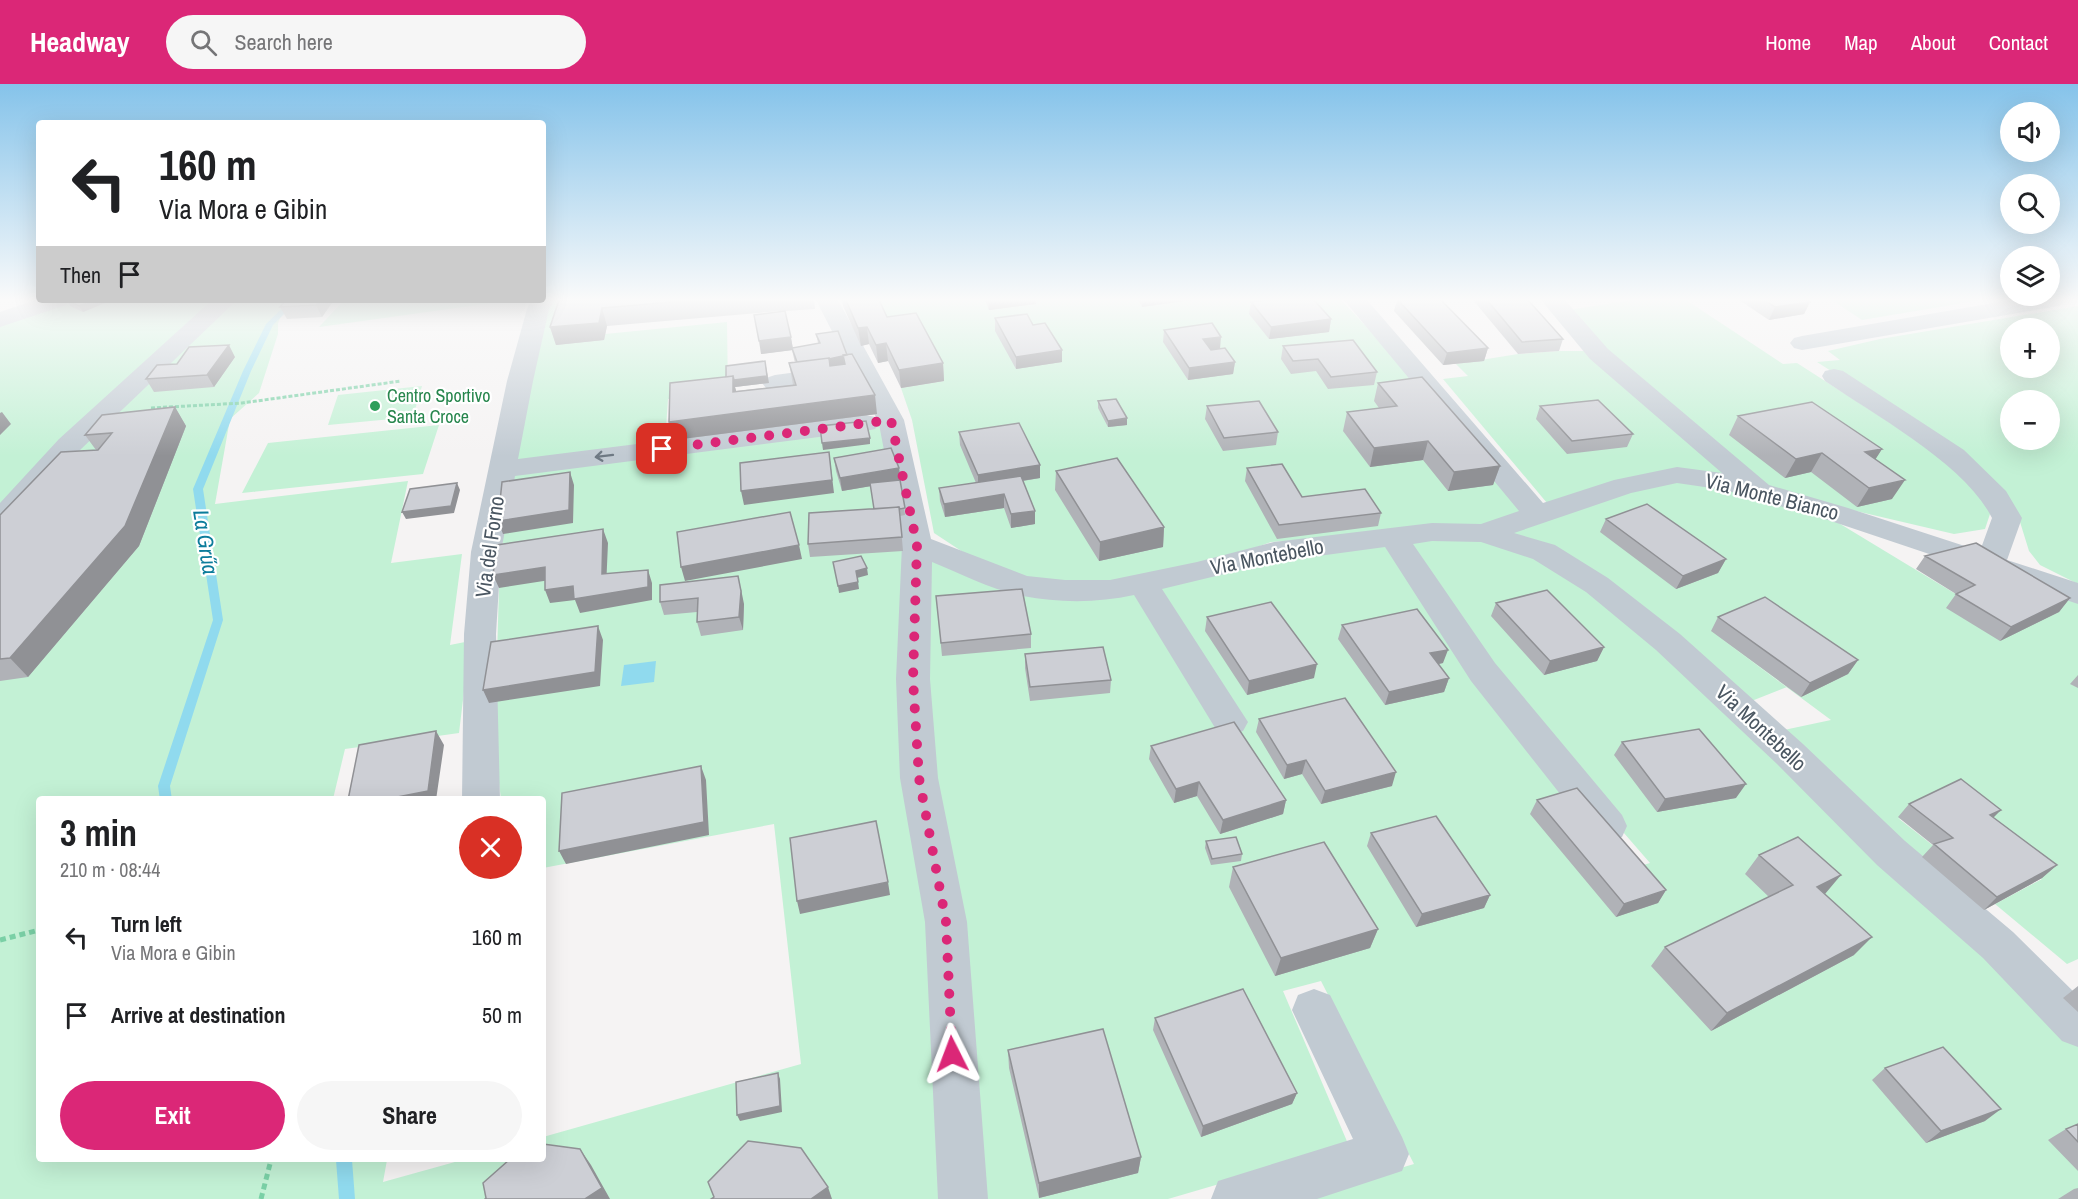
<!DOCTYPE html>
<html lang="en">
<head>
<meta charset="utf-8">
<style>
	body { margin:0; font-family:"Archivo Narrow",sans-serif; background:#f6f6f6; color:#202124; height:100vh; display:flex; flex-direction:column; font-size:22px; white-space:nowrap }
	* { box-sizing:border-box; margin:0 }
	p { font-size:20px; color:#757577 }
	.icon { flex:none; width:33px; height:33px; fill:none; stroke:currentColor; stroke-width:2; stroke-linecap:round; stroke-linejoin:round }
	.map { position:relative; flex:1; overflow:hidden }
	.drawer { position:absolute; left:36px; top:712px; width:510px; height:366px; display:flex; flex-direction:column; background:#fff; border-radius:6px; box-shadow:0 6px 24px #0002 }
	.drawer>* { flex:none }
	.top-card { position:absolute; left:36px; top:36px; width:510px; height:183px; border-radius:6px; box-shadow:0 6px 24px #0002; background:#fff; color:#202124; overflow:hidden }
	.fabs { position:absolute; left:2000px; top:18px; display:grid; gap:12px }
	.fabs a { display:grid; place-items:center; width:60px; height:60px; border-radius:50%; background:#fff; box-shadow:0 6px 24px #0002; font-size:30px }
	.pin { position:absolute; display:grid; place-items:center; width:51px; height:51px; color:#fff; margin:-26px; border-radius:12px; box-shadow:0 3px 9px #0006 }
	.me { position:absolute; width:66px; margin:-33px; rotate:357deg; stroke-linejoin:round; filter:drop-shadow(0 0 4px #0008) }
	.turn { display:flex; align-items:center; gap:21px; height:126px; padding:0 24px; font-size:27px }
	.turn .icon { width:78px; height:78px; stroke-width:2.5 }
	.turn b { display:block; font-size:42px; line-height:51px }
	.then { display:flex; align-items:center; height:57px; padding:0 24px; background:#0003; gap:12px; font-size:22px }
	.round { display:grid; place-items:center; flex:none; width:63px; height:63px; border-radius:32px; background:#f6f6f6 }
	.head { display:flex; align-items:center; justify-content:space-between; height:102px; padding:0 24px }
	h1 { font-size:36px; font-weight:700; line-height:45px }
	.action { display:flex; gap:12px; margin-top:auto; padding:12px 24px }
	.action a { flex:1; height:69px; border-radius:36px; background:#db2777; color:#fff; font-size:24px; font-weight:700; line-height:69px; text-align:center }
	.action a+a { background:#f6f6f6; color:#202124 }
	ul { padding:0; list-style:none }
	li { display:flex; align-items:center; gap:18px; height:78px; padding:0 24px }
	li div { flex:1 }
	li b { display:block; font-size:22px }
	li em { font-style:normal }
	header { display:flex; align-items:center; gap:36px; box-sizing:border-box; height:84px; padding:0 30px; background:#db2777; color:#fff }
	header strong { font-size:28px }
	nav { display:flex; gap:33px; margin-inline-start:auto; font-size:21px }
	.search { width:420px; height:54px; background:#f6f6f6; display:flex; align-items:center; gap:15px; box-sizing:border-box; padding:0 21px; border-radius:33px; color:#757577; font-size:22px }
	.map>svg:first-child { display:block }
</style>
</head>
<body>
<header>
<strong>Headway</strong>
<div class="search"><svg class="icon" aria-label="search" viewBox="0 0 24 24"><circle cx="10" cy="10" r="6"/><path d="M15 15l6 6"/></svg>Search here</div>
<nav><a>Home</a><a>Map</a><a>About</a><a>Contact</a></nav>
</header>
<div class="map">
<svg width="2078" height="1115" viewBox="0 0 2078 1115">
	<rect width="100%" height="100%" fill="#f5f3f3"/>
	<path fill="#c3f1d5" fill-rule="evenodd" d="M65 216H223L0 433V239Z
		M228 216H288L278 239V250L259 309 230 335 215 420 408 397 391 479 462 470 450 561 470 557 459 649 345 665 333 715 39 716V1076H387L383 1098 462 1076H543V1053L801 980 774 740 543 784V716L501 715 489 619 497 572 499 504 508 388 903 339 952 1115H0V439Z
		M344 216H514L319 243Z
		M549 216H566L605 250 727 238 728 308 668 315 665 359 510 380Z
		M842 216H1341L1542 428 1470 443 1271 458 1196 485 1054 506 978 478 934 449 912 336 901 304 944 297 843 222Z
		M1633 216H1686L1783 280 1797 279 1948 376 1992 424 1985 445 1954 450 1826 420 1762 408 1561 227Z
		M1832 216H1981L1862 236Z
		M2078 222V500L2040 481 2029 467 2016 425 1945 360 1817 278 1840 276 1828 267 1880 255ZM2010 244H2049V284H2010ZM2010 316H2049V356H2010Z
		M1559 267H1584L1756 405 1676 390 1552 425 1443 295 1468 292 1456 280 1518 270Z
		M422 302 413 333 328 341 338 311Z
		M439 341 423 390 242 409 268 359Z
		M1680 395 1731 403 1832 435 1964 515 1996 491 2078 519V875L2067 880 1995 820 2042 795 1898 734 1940 767 1922 773 1774 648 1831 636 1711 547 1787 603 1749 618 1681 560 1489 446 1631 404Z
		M1402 453 1518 459 1600 510 2078 954V1115H1296L1414 1080 1321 897 1283 907 1349 1062 1168 1115H985L933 675 929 601 930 457 1009 499 1149 502 1393 454 1637 783 1650 779 1584 703Z"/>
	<path fill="#90daee" d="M656 577 654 598 621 602 624 581Z"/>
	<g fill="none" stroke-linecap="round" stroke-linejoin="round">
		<path fill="#90daee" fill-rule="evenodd" d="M291 216H298L273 241 251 287 203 405 223 536 170 702 172 716H160L158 702 213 536 193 405 243 287 266 240Z
			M336 1076H352L355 1115H339Z"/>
		<path stroke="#7ad0a6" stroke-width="3" stroke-dasharray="4 2" stroke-linecap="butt" d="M151 324 242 319 401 297"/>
		<path stroke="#7ad0a6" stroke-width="5" stroke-dasharray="6 4" stroke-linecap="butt" d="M0 856 39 846
			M261 1115 271 1076"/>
		<path fill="#c1cad2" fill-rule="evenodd" d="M35 216H69L66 221 0 243V228Z
			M212 216H237L79 367 10 442 0 445V419L59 355Z
			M531 216H554L549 225 533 297 518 375 866 331 875 333 878 337 816 216H838L904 336 931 455 1027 492 1065 496H1110L1197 478 1274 458 1432 439 1481 440 1519 427 1344 216H1367L1543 419 1614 396 1677 383 1722 389 1590 275 1541 216H1565L1608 265 1769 401 1848 424 1980 467 1992 434C1965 380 1876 332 1825 297L1822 292 1825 287 1834 285 1843 287 1964 366 2006 407 2022 434 2007 476 2078 499V520L1828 436 1725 406 1677 399 1631 409 1514 449 1555 461 1608 494 1680 550 1803 660 1905 757 2013 848 2078 912V963L2062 957 1983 874 1877 781 1777 680 1656 566 1586 508 1533 475 1481 458 1432 457 1413 460 1495 579 1622 731 1627 742 1622 753 1608 758 1594 753 1471 597 1385 463 1274 478 1162 505 1248 638 1243 647 1230 651 1217 647 1134 511C1098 519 1059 519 1023 512 994 507 960 489 932 478L930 595 938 694 967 838 988 1115H938L925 838 900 694 896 595 902 461 879 340 875 345 866 347 515 392 501 468 496 550 500 716H462L464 550 471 468 507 297 527 225Z
			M2011 216H2064L2061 221 2053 223 1802 266 1794 264 1790 259 1794 254 1802 252Z
			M835 283 844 285 847 290 844 295 775 307 766 304 762 299 766 294 775 291Z
			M1314 905 1330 911 1402 1053 1409 1070 1402 1087 1317 1115H1211L1218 1097 1353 1055 1292 926 1298 911Z"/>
	</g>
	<path fill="#b0b2b7" d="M67 216H112L83 228 70 222Z
		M286 216H334L322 233 287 235 280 223Z
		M559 216H814L815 225 785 227 793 264 818 259 816 250 847 271 877 330 674 356 669 338 670 299H769L735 303 736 307 793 301 789 279H795L792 266 761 270 780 227 607 242 604 256 556 261 550 243Z
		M842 216H879L887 233 943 279 944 297 901 304 888 277 878 279 869 260 861 262 843 222Z
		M985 216H1036V220L989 226Z
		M1138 216H1191L1142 223Z
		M1397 216H1441L1488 264 1484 277 1443 281 1394 227Z
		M1473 216H1528L1563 255 1559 267 1518 270Z
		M1739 216H1808L1810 218 1804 230 1769 236Z
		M1251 218 1331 235 1329 248 1269 255 1249 230Z
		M995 234 1033 241 1062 266V278L1016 285 995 247Z
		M1164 246 1220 265 1235 278 1233 290 1188 296 1163 258Z
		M1283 262 1377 288 1374 301 1328 305 1316 287 1291 290 1281 275Z
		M235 273 214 303 154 308 146 295 177 280Z
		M1378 299 1500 382 1493 401 1448 407 1423 376 1370 383 1343 347 1347 328 1379 324 1374 317Z
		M1098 317 1127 334V341L1108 343 1098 324Z
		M1207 322 1278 348 1276 361 1223 367 1205 335Z
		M1540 322 1633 350 1627 363 1567 370 1536 335Z
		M175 323 186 342 139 462 28 593 0 597V431L96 366 85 351Z
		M1738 332 1882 365 1875 375 1892 415 1857 423 1811 388 1785 394 1729 351Z
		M959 348 1040 381V394L1023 397 1035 440 1011 444 1004 424 945 433 940 417 939 404 976 399 960 361Z
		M834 374 899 384 900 397 905 431 900 432 903 467 810 473 808 460 874 425 871 402 842 407 836 387Z
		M1247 384 1302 413 1381 429 1378 442 1277 455 1245 397Z
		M1056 387 1164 443 1163 463 1099 477 1055 406Z
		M1606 435 1726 475 1718 489 1676 505 1600 448Z
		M1925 472 2070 514 2059 528 2000 557 1946 524 1956 510 1916 485Z
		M660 501 744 520 743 546 701 552 697 538V528L664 531 660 518Z
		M936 512 1031 550V564L942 572Z
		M1496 519 1604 563 1597 577 1544 591 1491 532Z
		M1207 533 1314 594 1247 611 1205 547Z
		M1718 533 1858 576 1848 590 1801 613 1711 547Z
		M1342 541 1443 579 1438 580 1449 594 1444 608 1385 621 1338 555Z
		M1025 570 1111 596 1110 609 1030 617 1025 584Z
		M2078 591V604L2070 600Z
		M1259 635 1392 702 1321 720 1302 690 1284 695 1256 648Z
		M1622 658 1736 714 1657 728 1614 671Z
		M1151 662 1286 716 1283 730 1220 750 1197 712 1174 719 1149 675Z
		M1537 716 1666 806 1658 819 1616 833 1530 730Z
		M1909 720 1994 734 2057 781 2042 794 1984 826 1922 773 1933 761 1898 733Z
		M1371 749 1490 811 1484 824 1416 843 1367 762Z
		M1206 757 1242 770 1241 777 1211 781 1205 764Z
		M1759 771 1825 810 1854 871 1711 947 1651 882 1665 863 1769 813 1745 790Z
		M1233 783 1378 845 1370 864 1275 892 1229 803Z
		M2078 902V928L2063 914Z
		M1155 934 1297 1009 1292 1020 1201 1053 1153 946Z
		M1008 966 1141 1073 1138 1089 1039 1114 1009 984Z
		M1885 984 1985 1037 1926 1059 1872 996Z
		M2078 1040V1087L2048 1056 2066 1045Z
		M2078 1104V1115H2058L2074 1105Z"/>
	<path fill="#909195" d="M93 216H112L83 228 79 222Z
		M320 216H334L322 233 316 221Z
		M988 216H1036V220L989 226Z
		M1142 216H1191L1142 223Z
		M1810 218 1804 230 1769 236 1775 223Z
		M602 224 607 242 604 256 556 261 550 243Z
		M1331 235 1329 248 1269 255 1271 243Z
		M867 243 869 260 861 262 858 244Z
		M791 253 793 266 761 270 759 257Z
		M1221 253 1220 265 1202 267 1203 255Z
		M886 259 888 277 878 279 876 261Z
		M229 261 235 273 214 303 207 291Z
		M1488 264 1484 277 1443 281 1447 269Z
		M1062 266V278L1016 285V273Z
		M843 272 845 284 799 281Z
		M765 277 769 299 735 303 737 310V326L727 297Z
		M1235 278 1233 290 1188 296 1189 284Z
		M943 279 944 297 901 304 899 286Z
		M875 311 877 330 674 356 669 338Z
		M175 323 186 342 139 462 28 593 10 574Z
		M2 328 11 340 0 351V329Z
		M1127 334V341L1108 343V337Z
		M870 354V360L823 366 822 359Z
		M1428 357 1423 376 1370 383 1374 364Z
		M1882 365 1870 384 1865 368Z
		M829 368 834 409 744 421 741 407Z
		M1822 369 1811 388 1785 394 1796 375Z
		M1040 381V394L978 404V391Z
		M1500 382 1493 401 1448 407 1454 388Z
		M899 384 901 397 842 407 840 394Z
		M570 388 574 401 573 439 503 450 498 437Z
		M1905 396 1892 415 1857 423 1869 404Z
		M457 399 460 406 454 429 406 435 402 428Z
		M1004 410V424L945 433 944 420Z
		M1035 427V440L1011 444V430Z
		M1164 443 1163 463 1099 477 1100 458Z
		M603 445 608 459 606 504 602 490Z
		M799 461 802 475 685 497 681 483Z
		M1726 475 1718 489 1676 505 1683 492Z
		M545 483 550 496 499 504 493 491Z
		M867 484 868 491 857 494 856 487Z
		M648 486 652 499V516L580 529 575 516 550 519 545 506Z
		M858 498 859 505 839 509 838 502Z
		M741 505 744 520 743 546 739 533Z
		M2070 514 2059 528 2000 557 2011 543Z
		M598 542 603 556 600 602 489 619 483 606Z
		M1604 563 1597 577 1544 591 1550 577Z
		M1448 566 1443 579 1425 583 1430 569Z
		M1858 576 1848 590 1801 613 1810 599Z
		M1317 580 1314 594 1247 611 1249 597Z
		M1449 594 1444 608 1385 621 1389 608Z
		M436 647 444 661 436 716H382Z
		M1306 676 1302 690 1284 695 1287 681Z
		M701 682 706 696 709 751 566 780 559 767Z
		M1396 688 1392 702 1321 720 1325 707Z
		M1199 698 1197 712 1174 719 1176 705Z
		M1746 700 1736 714 1657 728 1665 715Z
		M1286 716 1283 730 1220 750 1223 736Z
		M2001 726 1988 739 1990 731Z
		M2057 781 2042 794 1984 826 1997 813Z
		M1841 791 1825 810 1817 803Z
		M888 798 890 811 800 830 797 817Z
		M1666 806 1658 819 1616 833 1624 820Z
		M1490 811 1484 824 1416 843 1422 830Z
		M1378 845 1370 864 1275 892 1281 874Z
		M1872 853 1854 871 1711 947 1727 929Z
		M778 989 780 995 782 1028 740 1037 737 1031Z
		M1297 1009 1292 1020 1201 1053 1203 1042Z
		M2001 1025 1985 1037 1926 1059 1941 1047Z
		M580 1065 591 1081 610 1115H585Z
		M1141 1073 1138 1089 1039 1114V1099Z
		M828 1103 832 1115H811Z"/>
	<path fill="#cdcfd5" stroke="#909195" stroke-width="1.5" d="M68 216H93L79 222Z
		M286 216H320L316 221 280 223Z
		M559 216H697L602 224 599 239 550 243Z
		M846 216H879L887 233 916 229 943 279 899 286 886 259 876 261 867 243 858 244Z
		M1265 216H1314L1331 235 1271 243 1251 218Z
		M1398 216H1441L1488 264 1447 269Z
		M1487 216H1528L1563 255 1522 258Z
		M1764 216H1808L1810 218 1775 223Z
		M785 227 791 253 759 257 754 231Z
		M1027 230 1033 241 1045 239 1062 266 1016 273 995 234Z
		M1212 239 1221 253 1203 255 1211 266 1225 264 1235 278 1189 284 1164 246Z
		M838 247 847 271 829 275V274L797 278 792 264 820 259 816 250Z
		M1353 256 1377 288 1331 293 1318 275 1293 277 1283 262Z
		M229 261 207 291 146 295 157 281 177 280 189 263Z
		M852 270 875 311 669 338 670 299 733 292V308L796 301 789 279 829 274 830 282 845 280 843 271Z
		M765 277 767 292 734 296 733 292 726 293V282Z
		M1422 293 1500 382 1454 388 1428 357 1374 364 1347 328 1397 322 1378 299Z
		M1116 315 1127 334 1108 337 1098 317Z
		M1598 316 1633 350 1572 357 1540 322Z
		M1259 317 1278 348 1224 354 1207 322Z
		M1812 318 1882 365 1865 368 1905 396 1869 404 1822 369 1796 375 1738 332Z
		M175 323 125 442 10 574 0 575V431L61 368 98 366 112 349 85 351 102 331Z
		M866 337 870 354 822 359 820 342Z
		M1019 339 1040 381 978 391 959 348Z
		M891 364 899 384 840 394 834 374Z
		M829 368 832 396 741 407 740 379Z
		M1117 374 1164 443 1100 458 1056 387Z
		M1282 380 1302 413 1365 405 1381 429 1279 441 1247 384Z
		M570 388 569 426 498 437 502 398Z
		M1021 392 1035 427 1011 430 1004 410 944 420 939 404Z
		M900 396 905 424 900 425 899 423 874 425 870 399Z
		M457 399 451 422 402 428 410 405Z
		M1647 420 1726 475 1683 492 1606 435Z
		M899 423 902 453 808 460 809 429Z
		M790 428 799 461 681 483 677 448Z
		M603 445 602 490 648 486V503L574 515 573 502 545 506V483L493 491 497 461Z
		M1976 459 2070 514 2011 543 1956 510 1975 501 1925 472Z
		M861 472 867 484 856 487 858 498 838 502 833 478Z
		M738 492 741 507 739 533 697 538 698 514 660 518V501Z
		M1022 505 1031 550 941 559 936 512Z
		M1547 506 1604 563 1550 577 1496 519Z
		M1765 513 1858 576 1810 599 1718 533Z
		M1271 518 1317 580 1249 597 1207 533Z
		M1417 525 1448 566 1430 569 1449 594 1389 608 1342 541Z
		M598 542 595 588 483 606 491 558Z
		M1103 563 1111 596 1030 603 1025 570Z
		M1345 614 1396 688 1325 707 1306 676 1287 681 1259 635Z
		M1234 638 1286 716 1223 736 1199 698 1176 705 1151 662Z
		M1699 645 1746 700 1665 715 1622 658Z
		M436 647 428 707 382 716H348L359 661Z
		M701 682 704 738 559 767 562 709Z
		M1961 695 2001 726 1990 731 2057 781 1997 813 1934 760 1953 754 1909 720Z
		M1577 704 1666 806 1624 820 1537 716Z
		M1436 732 1490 811 1422 830 1371 749Z
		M876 737 888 798 797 817 790 754Z
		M1236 753 1242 770 1212 775 1206 757Z
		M1798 753 1841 791 1817 803 1872 853 1727 929 1665 863 1793 801 1759 771Z
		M1324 758 1378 845 1281 874 1233 783Z
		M1243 905 1297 1009 1203 1042 1155 934Z
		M1103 945 1141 1073 1039 1099 1008 966Z
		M1943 963 2001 1025 1941 1047 1885 984Z
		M778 989 780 1022 737 1031 736 998Z
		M2078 1040V1058L2066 1045Z
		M748 1057 801 1064 828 1103 811 1115H711L714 1113 708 1098Z
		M543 1060 580 1065 602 1104 585 1115H485L486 1114 483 1099 509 1076H543Z"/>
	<defs><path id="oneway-shaft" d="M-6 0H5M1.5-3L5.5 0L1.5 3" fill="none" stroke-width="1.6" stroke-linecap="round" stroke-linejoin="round" transform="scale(1.5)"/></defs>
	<use stroke="#6e7983" href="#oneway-shaft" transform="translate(604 372) rotate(173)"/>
	<linearGradient id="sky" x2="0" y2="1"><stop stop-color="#85c3ea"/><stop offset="0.58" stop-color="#fafafa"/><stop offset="1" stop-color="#fafafa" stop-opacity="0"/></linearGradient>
	<rect width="2078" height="372" fill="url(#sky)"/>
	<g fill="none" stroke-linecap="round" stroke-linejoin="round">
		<path stroke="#db2777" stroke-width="10" stroke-dasharray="0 18" d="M662 365 891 336 917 461 913 595 919 694 946 838 952 970"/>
	</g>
	<circle fill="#2e9e5b" stroke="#fff" stroke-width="2" cx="375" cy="322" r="6"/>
	<g text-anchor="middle" stroke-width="4.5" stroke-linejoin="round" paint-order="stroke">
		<g font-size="18" fill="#27864d" stroke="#fff" text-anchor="start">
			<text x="387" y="318">Centro Sportivo<tspan x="387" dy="21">Santa Croce</tspan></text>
		</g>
		<g font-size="21" fill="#4a5661" stroke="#fff">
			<text transform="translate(1772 413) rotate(14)" y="7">Via Monte Bianco</text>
			<text transform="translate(490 463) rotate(-82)" y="7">Via del Forno</text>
			<text transform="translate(1267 473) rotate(-11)" y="7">Via Montebello</text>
			<text transform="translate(1761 644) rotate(43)" y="7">Via Montebello</text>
		</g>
		<g font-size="22" font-style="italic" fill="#0c7c9b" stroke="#fff">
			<text transform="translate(206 458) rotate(81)" y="8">La Grűa</text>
		</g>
	</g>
</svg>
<div class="fabs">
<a><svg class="icon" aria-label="sound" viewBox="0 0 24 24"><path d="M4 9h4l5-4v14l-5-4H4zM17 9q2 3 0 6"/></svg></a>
<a><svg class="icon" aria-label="search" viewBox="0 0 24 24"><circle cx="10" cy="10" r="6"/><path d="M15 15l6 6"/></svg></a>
<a><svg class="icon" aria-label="layers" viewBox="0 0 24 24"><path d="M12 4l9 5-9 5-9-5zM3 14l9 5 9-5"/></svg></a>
<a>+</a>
<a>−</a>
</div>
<div class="pin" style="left:662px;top:365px;background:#d93025"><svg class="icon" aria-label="arrive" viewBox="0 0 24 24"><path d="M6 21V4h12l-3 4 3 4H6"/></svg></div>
<svg class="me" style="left:952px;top:970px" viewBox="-20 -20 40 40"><path d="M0-17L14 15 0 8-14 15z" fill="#db2777" stroke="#fff" stroke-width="4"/></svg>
<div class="top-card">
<div class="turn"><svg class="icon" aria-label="left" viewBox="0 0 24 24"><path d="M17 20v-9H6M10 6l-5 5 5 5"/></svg><div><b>160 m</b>Via Mora e Gibin</div></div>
<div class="then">Then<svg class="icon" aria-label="arrive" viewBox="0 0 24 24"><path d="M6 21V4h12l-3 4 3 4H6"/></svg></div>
</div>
<section class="drawer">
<div class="head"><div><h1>3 min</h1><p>210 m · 08:44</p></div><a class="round" style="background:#d93025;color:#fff"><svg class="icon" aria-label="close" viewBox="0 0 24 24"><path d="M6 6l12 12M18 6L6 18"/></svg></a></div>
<ul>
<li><svg class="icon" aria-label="left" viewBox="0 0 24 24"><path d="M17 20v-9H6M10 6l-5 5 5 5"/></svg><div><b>Turn left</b><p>Via Mora e Gibin</p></div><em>160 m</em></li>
<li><svg class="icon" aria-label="arrive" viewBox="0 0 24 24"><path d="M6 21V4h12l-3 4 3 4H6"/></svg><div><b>Arrive at destination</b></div><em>50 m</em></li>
</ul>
<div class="action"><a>Exit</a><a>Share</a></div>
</section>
</div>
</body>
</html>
